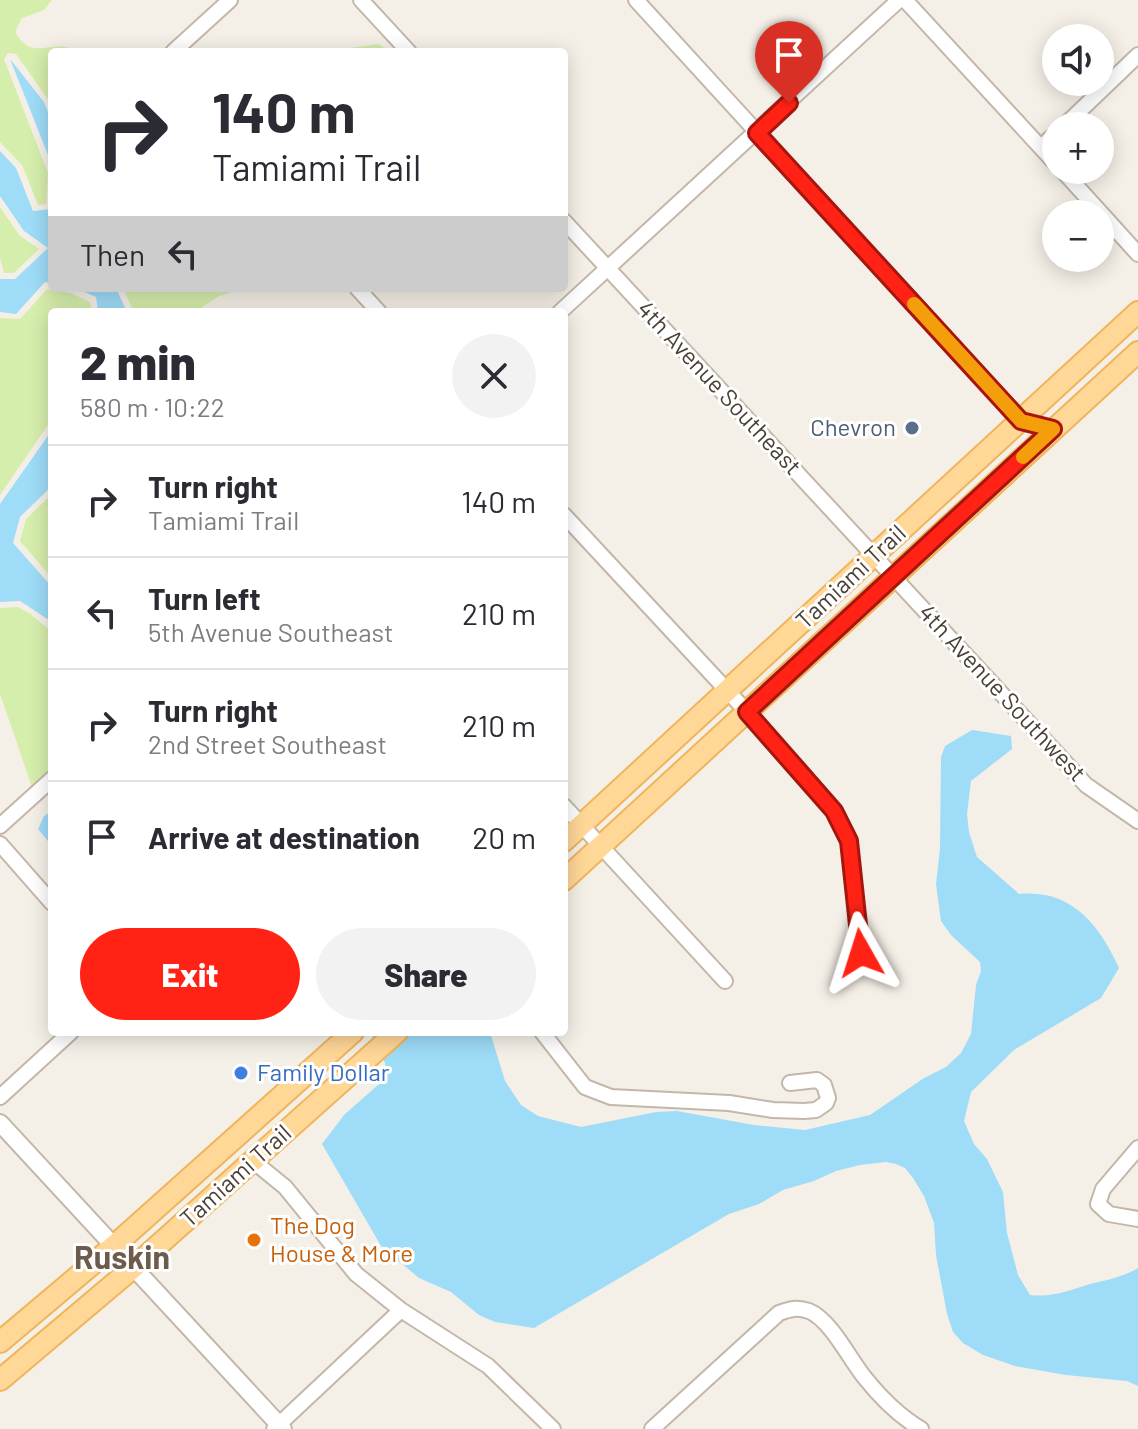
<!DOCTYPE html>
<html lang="en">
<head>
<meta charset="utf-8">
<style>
	body { margin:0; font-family:Barlow,sans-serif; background:#f2f2f3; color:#2b2b33; height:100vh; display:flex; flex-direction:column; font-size:30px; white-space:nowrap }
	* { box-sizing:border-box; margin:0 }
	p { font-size:26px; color:#7c7c81 }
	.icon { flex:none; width:44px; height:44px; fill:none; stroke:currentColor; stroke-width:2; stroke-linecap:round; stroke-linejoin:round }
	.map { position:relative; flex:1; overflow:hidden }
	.side { position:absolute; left:48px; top:308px; width:520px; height:728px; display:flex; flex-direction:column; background:#fff; border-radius:8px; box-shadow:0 4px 20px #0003 }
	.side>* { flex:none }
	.banner { position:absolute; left:48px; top:48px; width:520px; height:244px; border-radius:8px; box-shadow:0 4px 20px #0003; background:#fff; color:#2b2b33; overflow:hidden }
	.tools { position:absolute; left:1042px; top:24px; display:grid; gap:16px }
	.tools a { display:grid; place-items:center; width:72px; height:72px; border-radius:50%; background:#fff; box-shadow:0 4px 20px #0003; font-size:40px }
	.pin { position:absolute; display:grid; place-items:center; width:68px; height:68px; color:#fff; margin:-82px -34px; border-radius:50% 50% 50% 0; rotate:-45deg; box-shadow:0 0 8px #0007 }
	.pin .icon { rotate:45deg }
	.me { position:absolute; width:88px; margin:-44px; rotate:354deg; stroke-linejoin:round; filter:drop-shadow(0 0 6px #0008) }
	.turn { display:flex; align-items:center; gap:28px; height:168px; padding:0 32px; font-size:36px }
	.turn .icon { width:104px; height:104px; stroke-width:2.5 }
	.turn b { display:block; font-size:56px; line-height:68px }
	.then { display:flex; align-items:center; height:76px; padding:0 32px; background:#0003; gap:16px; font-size:30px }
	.round { display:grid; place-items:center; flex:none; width:84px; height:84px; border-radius:42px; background:#f2f2f3 }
	.headline { display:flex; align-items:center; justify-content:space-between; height:136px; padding:0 32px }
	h1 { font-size:48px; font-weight:800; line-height:60px }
	.button { display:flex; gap:16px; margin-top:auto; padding:16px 32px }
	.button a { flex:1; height:92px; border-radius:48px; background:#ff2215; color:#fff; font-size:32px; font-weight:800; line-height:92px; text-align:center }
	.button a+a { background:#f2f2f3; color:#2b2b33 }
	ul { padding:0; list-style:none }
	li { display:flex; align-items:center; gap:24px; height:112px; padding:0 32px; border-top:2px solid #e1e1e2 }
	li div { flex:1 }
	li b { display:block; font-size:30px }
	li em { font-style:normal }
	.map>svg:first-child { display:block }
</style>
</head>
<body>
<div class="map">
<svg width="1138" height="1429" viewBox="0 0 1138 1429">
	<rect width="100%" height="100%" fill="#f5f0e7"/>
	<path fill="#d6eeac" d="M0 0H52L44 10 22 18 15 32C34 64 52 36 78 52H52V105L16 54 8 53 4 59 48 173 46 204 38 205 22 165 0 142Z
		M378 44 392 52H293H324Z
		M0 207 19 235 39 249 14 273H4L0 258Z
		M123 288H245L219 296 195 312H134Z
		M47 289 71 293 90 302 92 312H52V419L0 495V318L20 319Z
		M52 494V578L20 541 26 519Z
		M18 607 29 613 52 632V770L32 787 0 694V608Z"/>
	<path fill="#9edcf8" d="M10 59 44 102 52 122V165Z
		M0 151 16 168 33 211 51 209 52 202V283L45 282 16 314 0 312V279H15L48 248 24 231 0 196Z
		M76 288H116L127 312H98L96 297Z
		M52 430V486L20 517 13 543 52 587V622L20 601 0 602V504Z
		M972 730 1011 736 1012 749 971 781 967 814 969 832 977 857 1019 894C1071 889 1099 924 1119 968L1101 998 1014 1050 971 1092 964 1121 974 1144 987 1159 1003 1192 1007 1233 1018 1275 1030 1295C1055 1298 1071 1289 1094 1283 1111 1279 1123 1277 1138 1268V1386L1127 1381 1066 1375 1015 1366 983 1355 963 1343 953 1332 947 1314 936 1255 934 1223 924 1196 913 1178 905 1168 896 1164 886 1162 860 1165 836 1171 814 1181 783 1190 759 1204 729 1214 534 1328 495 1322 479 1315 451 1292 419 1278 381 1246 322 1144 344 1115 387 1077 385 1063 370 1032H490L505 1081 521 1105 538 1116 581 1127 656 1112 677 1111 754 1125 805 1130 870 1115 924 1078 946 1067 961 1053 971 1034 976 985 981 971 980 962 951 935 941 921 936 884 940 849 941 757 945 746Z
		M52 811V846L38 829 44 816Z"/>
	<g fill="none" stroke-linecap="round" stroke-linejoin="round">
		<g stroke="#c2b7a9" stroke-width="18">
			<path id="minor" d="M361 0 409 52
				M636 0 1021 421 1053 429
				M905 0 1056 164
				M173 52 230 0
				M1064 126 1138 55
				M1041 147 1056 133
				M1062 170 1138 254
				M564 221 1086 785 1138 821
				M357 288 379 312
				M560 312 899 0
				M564 515 747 712 834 811 849 841 861 953
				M564 806 725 981
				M0 826 52 779
				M0 844 52 903
				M542 1032 585 1087 611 1097 729 1103 773 1110 804 1111 816 1110 826 1103 828 1098 824 1085 817 1080 790 1083
				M0 1097 71 1032
				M1138 1148 1103 1189 1098 1204 1109 1214 1138 1219
				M253 1161 285 1187 356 1274 401 1310 488 1366 553 1429
				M274 1429 401 1310
				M652 1429 779 1313C790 1309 797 1307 809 1311 831 1320 850 1360 865 1378 881 1398 899 1416 921 1429"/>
		</g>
		<g stroke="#c2b7a9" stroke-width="20">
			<path id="tertiary" d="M0 1123 283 1429"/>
		</g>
		<g stroke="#f0b55a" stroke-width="24">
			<path id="primary" d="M564 841 1138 312
				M564 880 1138 352
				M0 1342 115 1245 353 1032
				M0 1380 135 1266 397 1032"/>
		</g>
		<use href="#minor" stroke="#fff" stroke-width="14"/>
		<use href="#tertiary" stroke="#fff" stroke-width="16"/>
		<use href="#primary" stroke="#ffd797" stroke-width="20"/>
	</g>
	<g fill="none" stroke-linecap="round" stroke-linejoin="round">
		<g stroke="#a6160e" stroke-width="20">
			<path id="route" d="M789 103 757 133 1021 421 1053 429 747 712 834 811 849 841 861 953"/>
		</g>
		<use href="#route" stroke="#ff2215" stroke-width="14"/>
		<path stroke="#f59e0b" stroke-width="14" d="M914 304 1021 421 1053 429 1023 457"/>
	</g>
	<circle fill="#5c6f8a" stroke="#fff" stroke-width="3" cx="912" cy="428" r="8"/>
	<circle fill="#3f7fe0" stroke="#fff" stroke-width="3" cx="241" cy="1073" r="8"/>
	<circle fill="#e8710a" stroke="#fff" stroke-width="3" cx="254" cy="1240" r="8"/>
	<g text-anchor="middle" stroke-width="6" stroke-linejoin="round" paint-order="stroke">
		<g font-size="24" fill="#4a4035" stroke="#fff">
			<text transform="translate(719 388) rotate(47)" y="8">4th Avenue Southeast</text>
			<text transform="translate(851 577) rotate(-43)" y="8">Tamiami Trail</text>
			<text transform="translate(1002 693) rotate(47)" y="8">4th Avenue Southwest</text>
			<text transform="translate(236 1176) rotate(-42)" y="8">Tamiami Trail</text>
		</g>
		<g font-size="24" fill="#4e5e75" stroke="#fff" text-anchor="end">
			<text x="896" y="436">Chevron</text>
		</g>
		<g font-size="24" fill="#366cbe" stroke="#fff" text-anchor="start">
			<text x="257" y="1081">Family Dollar</text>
		</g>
		<g font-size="24" fill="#c56008" stroke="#fff" text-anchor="start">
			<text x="270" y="1234">The Dog<tspan x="270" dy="28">House &amp; More</tspan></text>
		</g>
		<g font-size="32" font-weight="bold" fill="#6d5c4b" stroke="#fff">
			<text x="122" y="1269">Ruskin</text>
		</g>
	</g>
</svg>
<div class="tools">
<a><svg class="icon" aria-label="sound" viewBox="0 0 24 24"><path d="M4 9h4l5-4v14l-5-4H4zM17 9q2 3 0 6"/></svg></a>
<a>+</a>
<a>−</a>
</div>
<div class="pin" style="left:789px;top:103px;background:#d93025"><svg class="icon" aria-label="arrive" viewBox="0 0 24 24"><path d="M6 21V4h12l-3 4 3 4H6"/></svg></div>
<svg class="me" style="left:861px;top:953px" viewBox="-20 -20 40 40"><path d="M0-17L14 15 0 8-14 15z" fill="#ff2215" stroke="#fff" stroke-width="4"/></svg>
<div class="banner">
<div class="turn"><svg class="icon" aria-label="right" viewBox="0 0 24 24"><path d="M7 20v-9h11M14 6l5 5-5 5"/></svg><div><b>140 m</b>Tamiami Trail</div></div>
<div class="then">Then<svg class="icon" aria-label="left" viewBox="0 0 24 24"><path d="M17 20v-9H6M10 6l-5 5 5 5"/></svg></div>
</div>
<section class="side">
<div class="headline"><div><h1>2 min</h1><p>580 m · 10:22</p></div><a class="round"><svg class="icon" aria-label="close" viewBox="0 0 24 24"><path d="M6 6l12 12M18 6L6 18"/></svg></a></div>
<ul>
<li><svg class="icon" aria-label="right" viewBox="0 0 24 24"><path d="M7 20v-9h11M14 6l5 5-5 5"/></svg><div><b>Turn right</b><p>Tamiami Trail</p></div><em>140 m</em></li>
<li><svg class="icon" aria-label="left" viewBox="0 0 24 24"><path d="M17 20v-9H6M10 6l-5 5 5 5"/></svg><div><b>Turn left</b><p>5th Avenue Southeast</p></div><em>210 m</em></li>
<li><svg class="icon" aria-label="right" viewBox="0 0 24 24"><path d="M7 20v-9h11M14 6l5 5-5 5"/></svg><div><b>Turn right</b><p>2nd Street Southeast</p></div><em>210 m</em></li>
<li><svg class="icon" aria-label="arrive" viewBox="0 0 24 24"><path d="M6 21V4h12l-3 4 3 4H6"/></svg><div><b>Arrive at destination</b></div><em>20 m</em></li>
</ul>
<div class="button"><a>Exit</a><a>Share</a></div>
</section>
</div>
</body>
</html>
